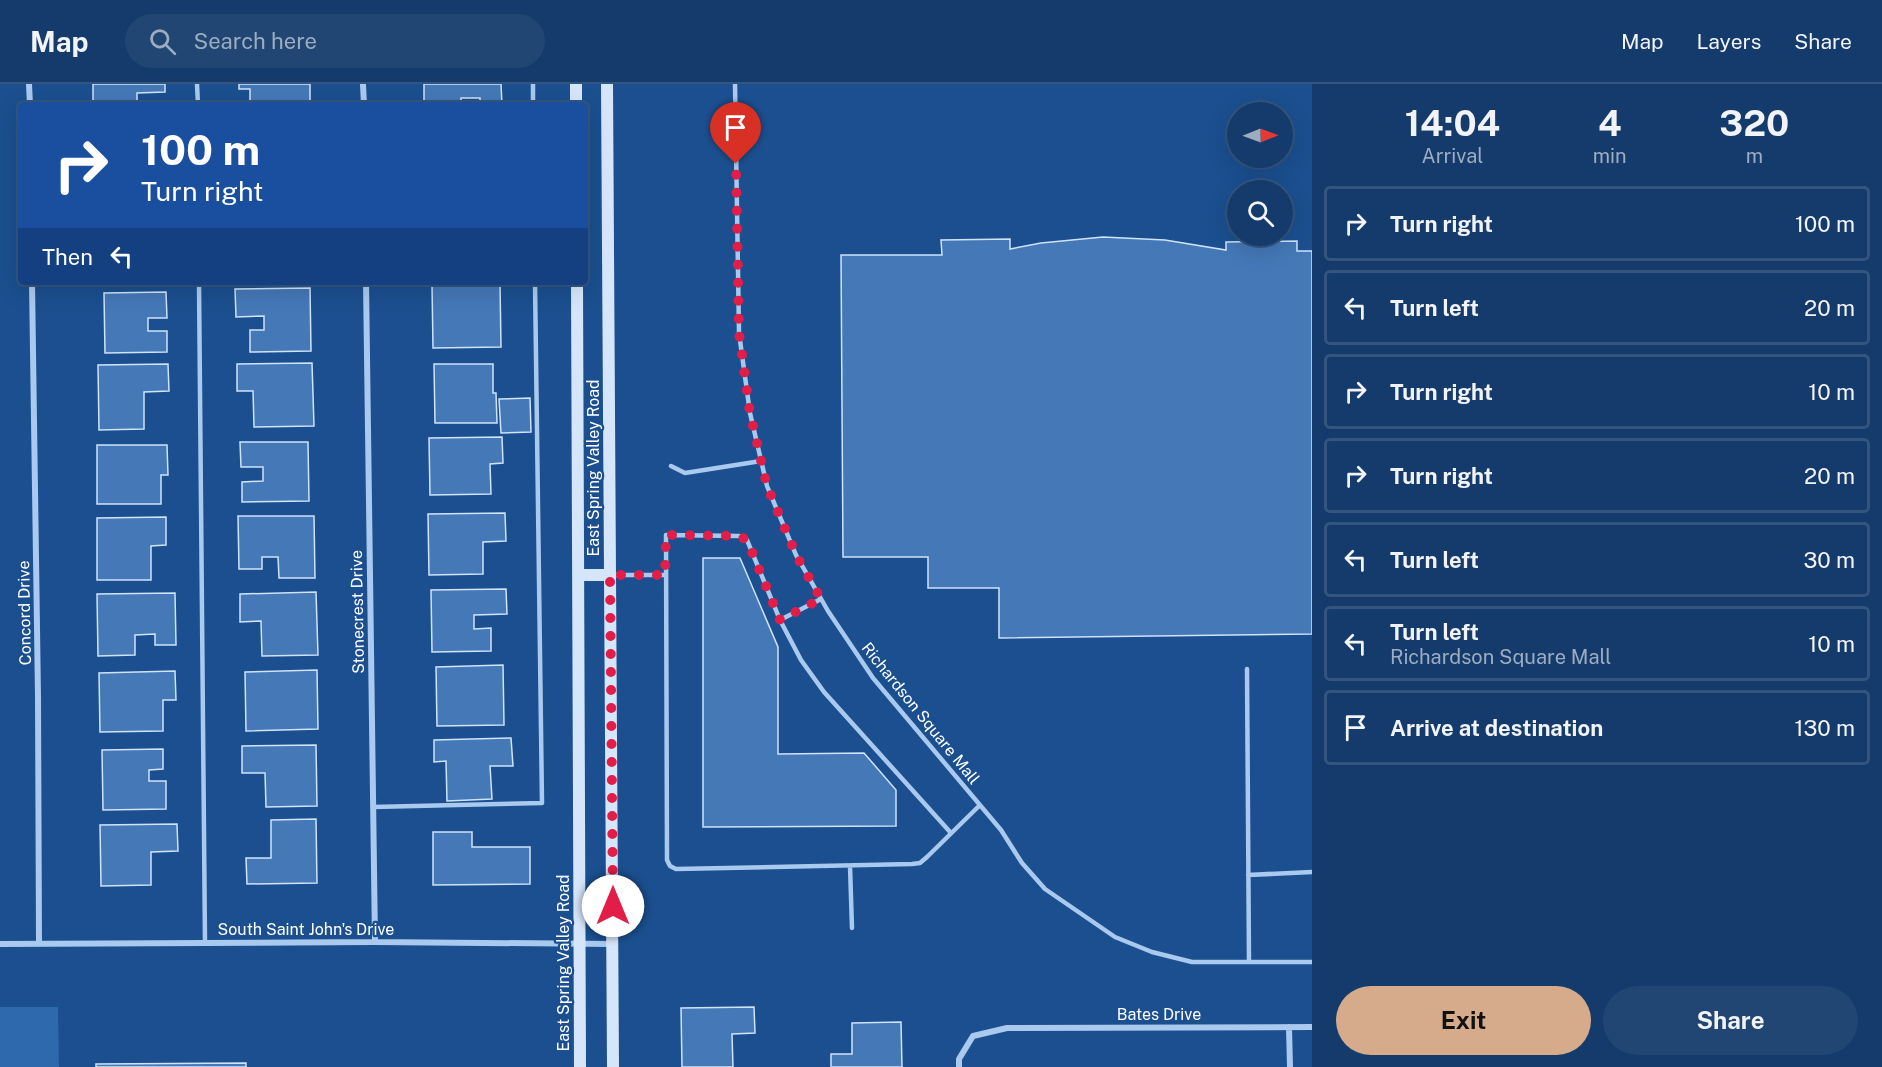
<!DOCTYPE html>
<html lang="en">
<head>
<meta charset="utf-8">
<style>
	body { margin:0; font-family:"Public Sans",sans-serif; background:#214673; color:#f1f3f6; height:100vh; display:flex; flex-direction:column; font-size:22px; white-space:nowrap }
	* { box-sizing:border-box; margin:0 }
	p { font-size:20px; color:#9dadc1 }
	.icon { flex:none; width:33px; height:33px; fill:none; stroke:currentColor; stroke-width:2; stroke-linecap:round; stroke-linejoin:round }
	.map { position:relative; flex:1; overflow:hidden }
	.sheet { display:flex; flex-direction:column; background:#143b6b; width:570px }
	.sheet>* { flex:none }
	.hud { position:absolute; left:18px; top:18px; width:570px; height:183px; border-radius:6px; box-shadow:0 6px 24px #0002,0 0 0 2px #33557e; background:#1a4fa0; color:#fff; overflow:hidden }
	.needle { width:39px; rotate:89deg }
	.controls { position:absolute; left:1227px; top:18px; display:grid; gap:12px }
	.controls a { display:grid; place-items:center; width:66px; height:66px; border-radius:50%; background:#143b6b; box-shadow:0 6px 24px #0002,0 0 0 2px #33557e; font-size:30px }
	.pin { position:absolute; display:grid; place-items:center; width:51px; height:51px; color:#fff; margin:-62px -26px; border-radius:50% 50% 50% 0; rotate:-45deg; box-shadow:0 0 6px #0007 }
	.pin .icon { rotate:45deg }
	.me { position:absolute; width:66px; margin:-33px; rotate:0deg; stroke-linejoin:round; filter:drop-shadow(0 0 4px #0008) }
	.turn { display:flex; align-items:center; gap:21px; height:126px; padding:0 24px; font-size:27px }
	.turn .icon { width:78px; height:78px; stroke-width:2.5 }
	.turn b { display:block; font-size:42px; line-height:51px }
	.then { display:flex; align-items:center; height:57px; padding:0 24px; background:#0003; gap:12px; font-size:22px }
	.eta { display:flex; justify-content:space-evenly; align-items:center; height:102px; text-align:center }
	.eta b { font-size:36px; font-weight:700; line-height:42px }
	.action { display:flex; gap:12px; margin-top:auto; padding:12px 24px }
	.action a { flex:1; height:69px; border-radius:36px; background:#d6ab8b; color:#111; font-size:24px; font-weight:700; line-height:69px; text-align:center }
	.action a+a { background:#214673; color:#f1f3f6 }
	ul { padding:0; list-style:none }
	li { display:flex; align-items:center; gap:18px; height:75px; margin:0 12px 9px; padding:0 12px; border:3px solid #33557e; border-radius:6px }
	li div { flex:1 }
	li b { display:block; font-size:22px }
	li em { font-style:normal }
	header { display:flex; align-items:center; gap:36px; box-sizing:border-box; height:84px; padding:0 30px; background:#143b6b; border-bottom:2px solid #33557e }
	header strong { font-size:28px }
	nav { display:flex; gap:33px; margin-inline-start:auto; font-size:21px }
	.search { width:420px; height:54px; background:#214673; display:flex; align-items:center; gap:15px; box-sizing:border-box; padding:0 21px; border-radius:33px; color:#9dadc1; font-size:22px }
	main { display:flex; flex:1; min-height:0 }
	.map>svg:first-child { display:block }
</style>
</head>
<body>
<header>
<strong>Map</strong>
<div class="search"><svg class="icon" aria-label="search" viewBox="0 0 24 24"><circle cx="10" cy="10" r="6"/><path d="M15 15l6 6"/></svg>Search here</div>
<nav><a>Map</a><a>Layers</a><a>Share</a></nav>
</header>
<main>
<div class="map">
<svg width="1312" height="983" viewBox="0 0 1312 983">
	<rect width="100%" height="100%" fill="#1b4f8f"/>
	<path fill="#2e69ad" d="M0 923H58L59 983H0Z"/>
	<path fill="#4478b7" stroke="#cfe3fa" stroke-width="1.5" d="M93 0H165V8L137 9V21H93Z
		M239 0H310V21H250V5H239Z
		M424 0H501L502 21H480V14H461V21H424Z
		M1103 153 1165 156 1226 166V158L1297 157V167H1312V550L999 554V504H928V473H843L841 171H942L941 156 1010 155V165L1041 159Z
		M500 200 501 263 433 264 432 201Z
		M310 204 311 267 250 268V246H264V232L236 233 235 205Z
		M166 208 167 234H148V247H167V268L105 269 104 209Z
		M312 279 314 342 254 343 253 307H237V280Z
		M168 280 169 307 144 308V345L99 346 98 281Z
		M434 280H493V309H496L497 339H435Z
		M530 314 531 348 501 349 499 315Z
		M502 353 503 379 490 380 491 410 430 411 429 354Z
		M240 358H308L309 417 242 418V398L263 397V383H241Z
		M97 361H167L168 391H161V420H97Z
		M505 429 506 457 483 458V490L429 491 428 430Z
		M238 432H314L315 494H279L278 473H262V485H239Z
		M166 433V461L151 462V496H97V434Z
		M703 474H740L778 563V670L864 669 896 706V742L703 743Z
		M506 505 507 530 474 531V545L491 544V567L432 568 431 506Z
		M316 508 318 571 262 572 261 537 240 538V510Z
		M175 509 176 561H155V550L135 551V571L98 572 97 510Z
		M503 581 504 641 437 642 436 583Z
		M317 586 318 645 246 647 245 588Z
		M175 587 176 616H163V647L100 648 99 589Z
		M511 654 513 682H490L492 715 447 717 446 677 434 678V656Z
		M316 661 317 722 266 723 265 689H242V662Z
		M163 665V685L149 686V697H166V725L103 726 102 666Z
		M316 735 317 799 247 800 246 774H271V736Z
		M177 740 178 767 151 768V801L101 802 100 741Z
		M433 748H472V763H530V800L433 801Z
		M754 923 755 949 732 950 733 983H682L681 924Z
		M901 938 902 983H831V970H852V939Z
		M246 979V983H96V980Z
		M246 979V983H96V980Z"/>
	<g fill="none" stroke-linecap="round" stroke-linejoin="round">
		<path stroke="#a9c9ee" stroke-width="4.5" d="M197 0 198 21
			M533 0V21
			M735 0 739 249 750 329 767 402 796 471 828 527 873 594 1001 746 1022 779 1045 805 1115 853 1152 868 1192 878H1312
			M199 198 205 859
			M671 382 685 389 761 377
			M610 491H665
			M780 536 821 515
			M1247 585 1249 878
			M373 723 542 719 535 198
			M951 749 824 608 801 576 780 536 747 456 739 452 666 451 667 776 670 782 676 785 912 780 920 779 927 773 980 721
			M850 782 852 844
			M1248 791 1312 788"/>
		<path stroke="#a9c9ee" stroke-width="6" d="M29 0 30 21
			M363 0 364 21
			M32 198 38 612 39 860
			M366 198 375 858
			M0 860 375 858 612 860
			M1289 943 1290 983
			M959 983V975L973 952 1007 944 1312 943"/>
		<path stroke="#d6e6fa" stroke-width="12" d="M576 0V21
			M607 0 613 983
			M577 198 580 983
			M579 491H610"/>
	</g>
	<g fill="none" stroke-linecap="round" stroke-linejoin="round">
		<path stroke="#e11d48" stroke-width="10" stroke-dasharray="0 18" d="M613 822 610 491H665L666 451 739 452 747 456 780 536 821 515 796 471 767 402 750 329 739 249 736 80"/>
	</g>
	<g text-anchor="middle" stroke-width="4.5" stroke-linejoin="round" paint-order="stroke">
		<g font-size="16" fill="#fff" stroke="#1b4f8f">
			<text transform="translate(593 384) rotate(-90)" y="6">East Spring Valley Road</text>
			<text transform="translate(357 528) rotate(-91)" y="6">Stonecrest Drive</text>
			<text transform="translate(24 529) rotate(-91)" y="6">Concord Drive</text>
			<text transform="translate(921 629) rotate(51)" y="6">Richardson Square Mall</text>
			<text x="306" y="851">South Saint John's Drive</text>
			<text transform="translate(563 879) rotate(-90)" y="6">East Spring Valley Road</text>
			<text x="1159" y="936">Bates Drive</text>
		</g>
	</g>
</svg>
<div class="controls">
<a><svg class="needle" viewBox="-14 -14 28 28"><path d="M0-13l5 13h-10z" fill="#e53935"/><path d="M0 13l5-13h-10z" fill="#9dadc1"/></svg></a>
<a><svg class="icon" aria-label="search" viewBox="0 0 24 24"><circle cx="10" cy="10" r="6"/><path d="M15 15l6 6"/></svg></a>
</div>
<div class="pin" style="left:736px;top:80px;background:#d93025"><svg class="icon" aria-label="arrive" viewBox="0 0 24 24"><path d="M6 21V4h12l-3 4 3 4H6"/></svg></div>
<svg class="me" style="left:613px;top:822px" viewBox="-20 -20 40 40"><circle r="19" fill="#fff"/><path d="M0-13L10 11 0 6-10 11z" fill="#e11d48"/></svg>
<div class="hud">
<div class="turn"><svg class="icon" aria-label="right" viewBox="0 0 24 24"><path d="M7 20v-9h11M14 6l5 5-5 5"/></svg><div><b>100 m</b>Turn right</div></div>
<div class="then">Then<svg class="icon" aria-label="left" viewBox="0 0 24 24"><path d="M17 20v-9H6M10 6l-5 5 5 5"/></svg></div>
</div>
</div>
<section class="sheet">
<div class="eta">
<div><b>14:04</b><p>Arrival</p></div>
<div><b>4</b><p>min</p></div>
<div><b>320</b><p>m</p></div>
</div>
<ul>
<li><svg class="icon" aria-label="right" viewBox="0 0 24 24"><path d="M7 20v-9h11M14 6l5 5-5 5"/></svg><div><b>Turn right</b></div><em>100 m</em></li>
<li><svg class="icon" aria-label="left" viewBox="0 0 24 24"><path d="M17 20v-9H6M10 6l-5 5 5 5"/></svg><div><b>Turn left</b></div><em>20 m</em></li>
<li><svg class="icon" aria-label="right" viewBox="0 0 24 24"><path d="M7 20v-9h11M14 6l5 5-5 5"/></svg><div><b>Turn right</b></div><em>10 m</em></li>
<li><svg class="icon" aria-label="right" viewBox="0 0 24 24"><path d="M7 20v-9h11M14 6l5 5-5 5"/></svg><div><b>Turn right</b></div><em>20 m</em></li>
<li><svg class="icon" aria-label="left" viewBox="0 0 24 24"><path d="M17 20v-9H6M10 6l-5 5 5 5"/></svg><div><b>Turn left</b></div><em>30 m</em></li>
<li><svg class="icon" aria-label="left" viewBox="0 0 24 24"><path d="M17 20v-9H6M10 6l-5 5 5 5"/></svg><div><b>Turn left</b><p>Richardson Square Mall</p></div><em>10 m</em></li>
<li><svg class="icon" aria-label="arrive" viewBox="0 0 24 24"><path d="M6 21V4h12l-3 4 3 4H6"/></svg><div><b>Arrive at destination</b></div><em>130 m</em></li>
</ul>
<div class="action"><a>Exit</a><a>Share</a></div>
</section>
</main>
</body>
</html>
